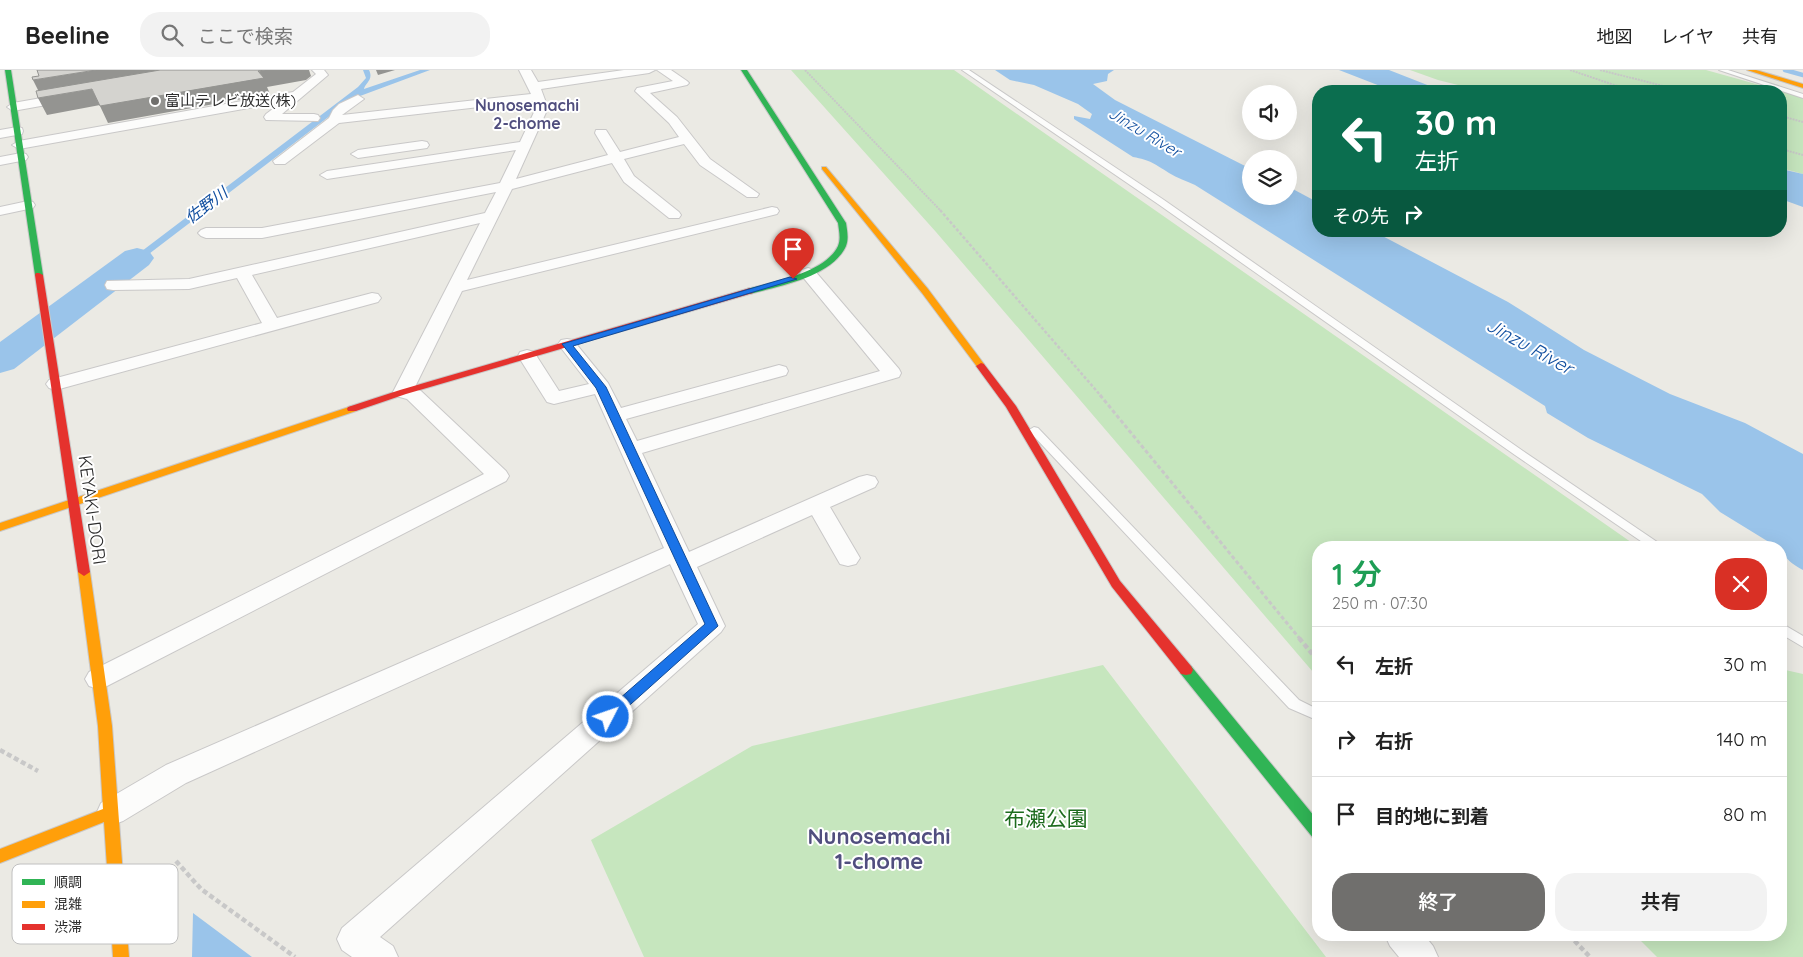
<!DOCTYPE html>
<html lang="ja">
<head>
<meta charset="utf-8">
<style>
	body { margin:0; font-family:Quicksand,"Noto Sans JP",sans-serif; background:#f2f2f2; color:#222; height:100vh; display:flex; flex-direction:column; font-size:19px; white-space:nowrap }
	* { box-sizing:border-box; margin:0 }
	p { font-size:16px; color:#767676 }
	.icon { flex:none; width:28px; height:28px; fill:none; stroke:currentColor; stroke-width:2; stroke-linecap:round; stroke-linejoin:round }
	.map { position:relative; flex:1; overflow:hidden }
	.sheet { position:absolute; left:1312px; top:471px; width:475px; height:400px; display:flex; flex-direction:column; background:#fff; border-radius:20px; box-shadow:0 5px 20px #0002 }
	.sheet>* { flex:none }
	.hud { position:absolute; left:1312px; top:15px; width:475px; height:152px; border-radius:20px; box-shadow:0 5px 20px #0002; background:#0b6e4f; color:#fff; overflow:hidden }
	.buttons { position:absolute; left:1242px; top:15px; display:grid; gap:10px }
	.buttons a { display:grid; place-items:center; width:55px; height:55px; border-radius:50%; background:#fff; box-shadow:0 5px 20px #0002; font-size:25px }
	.pin { position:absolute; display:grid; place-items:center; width:42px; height:42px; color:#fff; margin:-51px -21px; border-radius:50% 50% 50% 0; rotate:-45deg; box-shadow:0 0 5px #0007 }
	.pin .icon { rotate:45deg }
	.me { position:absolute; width:55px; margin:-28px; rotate:49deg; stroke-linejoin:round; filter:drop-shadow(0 0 4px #0008) }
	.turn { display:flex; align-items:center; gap:18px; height:105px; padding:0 20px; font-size:22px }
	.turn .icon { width:65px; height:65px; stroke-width:2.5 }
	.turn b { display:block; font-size:35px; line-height:42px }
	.then { display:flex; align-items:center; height:48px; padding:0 20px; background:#0003; gap:10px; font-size:19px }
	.round { display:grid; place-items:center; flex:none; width:52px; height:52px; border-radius:20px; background:#f2f2f2 }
	.headline { display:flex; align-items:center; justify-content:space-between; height:85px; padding:0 20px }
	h1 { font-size:30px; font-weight:600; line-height:38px; color:#1e9e55 }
	.button { display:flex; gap:10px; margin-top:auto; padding:10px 20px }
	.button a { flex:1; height:58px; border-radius:20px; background:#706f6d; color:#fff; font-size:20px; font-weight:600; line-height:58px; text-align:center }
	.button a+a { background:#f2f2f2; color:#222 }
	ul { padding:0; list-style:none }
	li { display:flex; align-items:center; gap:15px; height:75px; padding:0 20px; border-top:1px solid #e0e0e0 }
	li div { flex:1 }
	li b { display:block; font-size:19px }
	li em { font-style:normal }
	header { display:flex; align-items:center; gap:30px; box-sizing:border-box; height:70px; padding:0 25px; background:#fff; border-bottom:1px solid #e0e0e0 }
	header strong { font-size:24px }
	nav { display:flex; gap:28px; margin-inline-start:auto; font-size:18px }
	.search { width:350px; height:45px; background:#f2f2f2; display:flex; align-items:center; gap:12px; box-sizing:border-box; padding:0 18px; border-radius:20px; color:#767676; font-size:19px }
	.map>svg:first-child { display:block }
</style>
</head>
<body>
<header>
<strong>Beeline</strong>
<div class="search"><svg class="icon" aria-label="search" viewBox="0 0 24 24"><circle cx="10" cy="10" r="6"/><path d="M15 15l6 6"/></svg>ここで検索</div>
<nav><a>地図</a><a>レイヤ</a><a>共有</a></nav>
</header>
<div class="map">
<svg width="1803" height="887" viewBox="0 0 1803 887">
	<rect width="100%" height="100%" fill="#ebeae4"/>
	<path fill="#c6e6be" d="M791 0H954L1638 477 1319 478V609L936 162Z
		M1410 0H1706L1781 21H1482L1438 10Z
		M1781 21 1803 27V104L1781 98Z
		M1103 595 1326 887H644L591 770 752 676Z
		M1781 599 1803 604V887H1657L1635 865H1781Z"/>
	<path fill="#9ac4ea" d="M363 0H369C374 10 365 13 364 19L420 0H430L352 29 86 232 84 225 358 17 366 8Z
		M995 0H1114L1108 4 1107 11 1093 14 1115 30 1251 99V126H1289V117L1319 133V161H1373L1508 232 1584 280 1670 324 1745 353 1803 384V500C1793 495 1784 488 1781 478L1777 477 1720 442 1702 424 1588 368 1547 343 1545 336 1195 115C1187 111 1177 108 1169 103 1155 94 1150 90 1133 87L1074 49V46L1090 49 1092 44 1078 34 1034 15 1010 10Z
		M1339 0H1389L1435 18 1449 21H1393Z
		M1781 99 1803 104V137L1781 129Z
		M193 843 252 887H192Z"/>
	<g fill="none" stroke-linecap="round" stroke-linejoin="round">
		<path stroke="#9ac4ea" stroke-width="4.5" d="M1785 0 1803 5"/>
		<path fill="#9ac4ea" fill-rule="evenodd" d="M137 178 149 181 154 188 149 195 14 299 0 303V272L125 181Z"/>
		<g stroke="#c9c8c8" stroke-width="2">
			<path id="lane" d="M962 0H969L1164 130 1523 381 1666 478H1651L1515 385 1158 134Z
				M1719 0H1728L1803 24V28Z
				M1034 357 1038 358 1299 630 1319 640V651L1289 638 1030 362 1029 360Z
				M1781 553 1803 566V577L1781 564Z"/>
		</g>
		<g stroke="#c9c8c8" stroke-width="2">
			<path id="street" d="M312 0H324L328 5 282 44H314L318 45 320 48 318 51 266 50 264 47 266 44 282 32 19 79 12 75 19 71 293 22 316 4Z
				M519 0H531L538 12 624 0H655L649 3 541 19 548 38 516 109 608 85 595 63 596 60H606L620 82 679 67 669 53 635 21 637 18 673 11 657 0H671L687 11 689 13 687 15 650 23 677 47 710 89 759 124 757 127H747L700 95 684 74 624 89 634 106 679 142 681 145 679 148H669L624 112 612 93 512 119 467 210 772 137 777 138 779 141 777 144 462 221 414 319 421 321 506 401 509 406 506 411 107 616 98 619 89 616 85 609 89 602 484 404 407 329 396 326 393 322 480 153 252 205 277 248 372 223 378 224 381 228 378 232 63 318 56 320 49 318 46 314 49 310 262 253 237 208 189 219 113 220 107 219 105 215 107 211 189 209 485 143 496 122 262 168H206L201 166 198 163 201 160 206 158H262L500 113 516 80 327 109 320 105 327 101 520 72 536 38 533 31 339 53 285 94H275L273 91 329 48 333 40 339 34 358 25 364 29 342 45 531 24Z
				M70 23 76 27 74 30 13 41 7 37 13 33Z
				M17 57 22 58 23 61 22 64 0 68V60Z
				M422 71 427 72 429 75 427 78 358 88 351 84 358 80Z
				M21 83 26 84 28 87 26 90 0 95V87Z
				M28 131 33 132 35 135 33 138 0 145V137Z
				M808 198 814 200 899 299 901 303 899 307 642 383 689 482 859 407 867 405 875 407 878 412 875 417 830 437 860 488 856 494 848 496 840 494 812 445 697 497 725 556 721 562 380 867 393 876 398 887H352L342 880 337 869 342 858 698 554 670 494 186 713 123 751 112 755 101 751 97 742 101 733 166 695 664 478 595 324 554 334 547 332 518 286 520 282 527 280 534 282 559 321 589 314 558 274 561 270 567 269 573 270 608 313 621 338 779 295 786 297 788 301 786 305 626 349 637 371 880 301 802 206 800 203 802 200Z
				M1385 865H1424L1433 876 1438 887H1399L1390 876Z"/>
		</g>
		<g stroke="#c9c8c8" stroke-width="2">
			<path id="fast" d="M5 0H11L43 205 39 207 35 205Z
				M741 0H747L846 153C847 160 849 169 846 176 832 207 779 216 750 224L746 221 747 219C773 212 825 203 838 176 841 169 839 161 838 153Z
				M1186 595 1191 596 1319 752V771L1314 769 1181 604 1179 600 1181 596Z"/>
		</g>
		<g stroke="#c9c8c8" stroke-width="2">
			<path id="slow" d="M1747 0H1756L1803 14V18Z
				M822 97H826L928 219 984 294V298H978L922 223 822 99Z
				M352 336 357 339 356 341 0 461V453Z
				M84 498 90 502 112 656 129 887H113L104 752 0 793V779L103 739 98 656 78 502Z"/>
		</g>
		<g stroke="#c9c8c8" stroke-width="2">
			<path id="jam" d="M36 203H39L43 205 90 502 84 506 78 502 35 205Z
				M750 218 754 221 753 223 406 324 356 341H348L347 339 348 337 400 320Z
				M981 293 984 294 1016 336 1120 511 1191 596 1193 600 1191 604 1186 605 1181 604 1112 517 1006 337 976 296Z"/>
		</g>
		<path stroke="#c8c8c8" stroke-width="2" stroke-dasharray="2 1" stroke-linecap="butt" d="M805 0 941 141
			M1570 0 1632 21
			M1600 0 1683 21
			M1781 46 1803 52
			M1781 79 1803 85"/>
		<path stroke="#c8c8c8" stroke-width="2.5" stroke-dasharray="3 2" stroke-linecap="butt" d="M940 140 1101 326"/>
		<path stroke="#c8c8c8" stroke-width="3" stroke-dasharray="4 2.5" stroke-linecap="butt" d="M1100 325 1300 569"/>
		<path stroke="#c8c8c8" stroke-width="4.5" stroke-dasharray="5 3" stroke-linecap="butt" d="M1299 568 1319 592
			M0 680 38 701
			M176 791 201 819 295 887
			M1569 865 1590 887"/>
		<use href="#lane" fill="#fcfcfb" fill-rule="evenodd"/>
		<use href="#street" fill="#fcfcfb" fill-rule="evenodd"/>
		<use href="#fast" fill="#30b455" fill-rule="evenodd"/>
		<use href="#slow" fill="#ff9f0a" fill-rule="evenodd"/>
		<use href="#jam" fill="#e5322d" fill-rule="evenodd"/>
	</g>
	<path fill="#949491" d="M96 0H200L41 26 33 10Z
		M265 0H309L311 6 306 10 267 17 270 24 108 53 100 36Z
		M376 0H395L378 5Z
		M92 19 100 35 47 45 38 28Z"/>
	<path fill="#d4d3cf" stroke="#949491" d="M37 0H96L33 10 32 7 39 6Z
		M160 0H265L258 1 264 8 100 36 92 19 38 28 36 21Z"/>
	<path fill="#1a73e8" stroke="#114b97" d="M790 207 797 209 573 276 606 317 718 556 612 651 608 653 603 651 601 647 603 643 705 554 596 318 562 274Z"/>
	<circle fill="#706f6d" stroke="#fff" stroke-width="2" cx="155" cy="31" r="5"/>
	<g text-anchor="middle" stroke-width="4" stroke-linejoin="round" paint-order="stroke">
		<g font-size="15" fill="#2d2d2d" stroke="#fff" text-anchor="start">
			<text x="165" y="36">富山テレビ放送(株)</text>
		</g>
		<g font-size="16" font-weight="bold" fill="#504e7e" stroke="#fff">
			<text x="527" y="41">Nunosemachi<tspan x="527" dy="18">2-chome</tspan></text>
		</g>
		<g font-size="16" font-style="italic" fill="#104e9f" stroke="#fff">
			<text transform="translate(1145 62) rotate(31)" y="6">Jinzu River</text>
			<text transform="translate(206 135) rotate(-37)" y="6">佐野川</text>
		</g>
		<g font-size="18" fill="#2d2d2d" stroke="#fff">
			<text transform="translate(92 440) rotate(82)" y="6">KEYAKI-DORI</text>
		</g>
		<g font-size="19" font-style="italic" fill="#104e9f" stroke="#fff">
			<text transform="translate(1530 276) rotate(29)" y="7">Jinzu River</text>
		</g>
		<g font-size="21" fill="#1d6b1e" stroke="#fff">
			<text x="1046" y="756">布瀬公園</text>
		</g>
		<g font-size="22" font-weight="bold" fill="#504e7e" stroke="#fff">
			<text x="879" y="774">Nunosemachi<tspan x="879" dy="25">1-chome</tspan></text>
		</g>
	</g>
	<rect x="12" y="794" width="166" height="80" rx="8" fill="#fff" stroke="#c0c0c0" stroke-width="1"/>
	<rect x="22" y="809" width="23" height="6" fill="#30b455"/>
	<rect x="22" y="831" width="23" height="7" fill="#ff9f0a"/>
	<rect x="22" y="854" width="23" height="6" fill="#e5322d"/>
	<g font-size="14" fill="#2d2d2d">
		<text x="54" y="817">順調</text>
		<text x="54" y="839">混雑</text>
		<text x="54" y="862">渋滞</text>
	</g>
</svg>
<div class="buttons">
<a><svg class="icon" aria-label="sound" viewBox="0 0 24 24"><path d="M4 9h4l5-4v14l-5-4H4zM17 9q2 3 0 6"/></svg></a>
<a><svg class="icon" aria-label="layers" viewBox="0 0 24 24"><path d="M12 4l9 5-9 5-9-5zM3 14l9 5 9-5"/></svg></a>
</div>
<div class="pin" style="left:793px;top:209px;background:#d93025"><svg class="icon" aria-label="arrive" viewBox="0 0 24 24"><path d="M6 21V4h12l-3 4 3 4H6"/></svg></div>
<svg class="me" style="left:608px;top:647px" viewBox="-20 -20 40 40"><circle r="17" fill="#1a73e8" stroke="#fff" stroke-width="3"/><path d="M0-11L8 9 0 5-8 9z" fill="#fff"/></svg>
<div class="hud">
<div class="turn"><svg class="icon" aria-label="left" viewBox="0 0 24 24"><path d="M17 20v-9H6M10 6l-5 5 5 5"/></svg><div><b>30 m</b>左折</div></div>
<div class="then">その先<svg class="icon" aria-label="right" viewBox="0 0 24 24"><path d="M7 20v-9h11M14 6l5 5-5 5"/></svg></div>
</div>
<section class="sheet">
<div class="headline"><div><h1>1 分</h1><p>250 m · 07:30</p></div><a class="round" style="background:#d93025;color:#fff"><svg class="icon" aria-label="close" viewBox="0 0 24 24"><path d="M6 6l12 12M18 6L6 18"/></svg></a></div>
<ul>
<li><svg class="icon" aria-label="left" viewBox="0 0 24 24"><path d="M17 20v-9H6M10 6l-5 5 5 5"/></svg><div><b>左折</b></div><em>30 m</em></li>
<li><svg class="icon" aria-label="right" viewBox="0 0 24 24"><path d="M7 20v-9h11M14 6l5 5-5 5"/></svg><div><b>右折</b></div><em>140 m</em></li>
<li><svg class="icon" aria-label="arrive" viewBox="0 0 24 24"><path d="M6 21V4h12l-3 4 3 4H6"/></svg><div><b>目的地に到着</b></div><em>80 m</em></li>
</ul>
<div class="button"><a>終了</a><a>共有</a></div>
</section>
</div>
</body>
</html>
